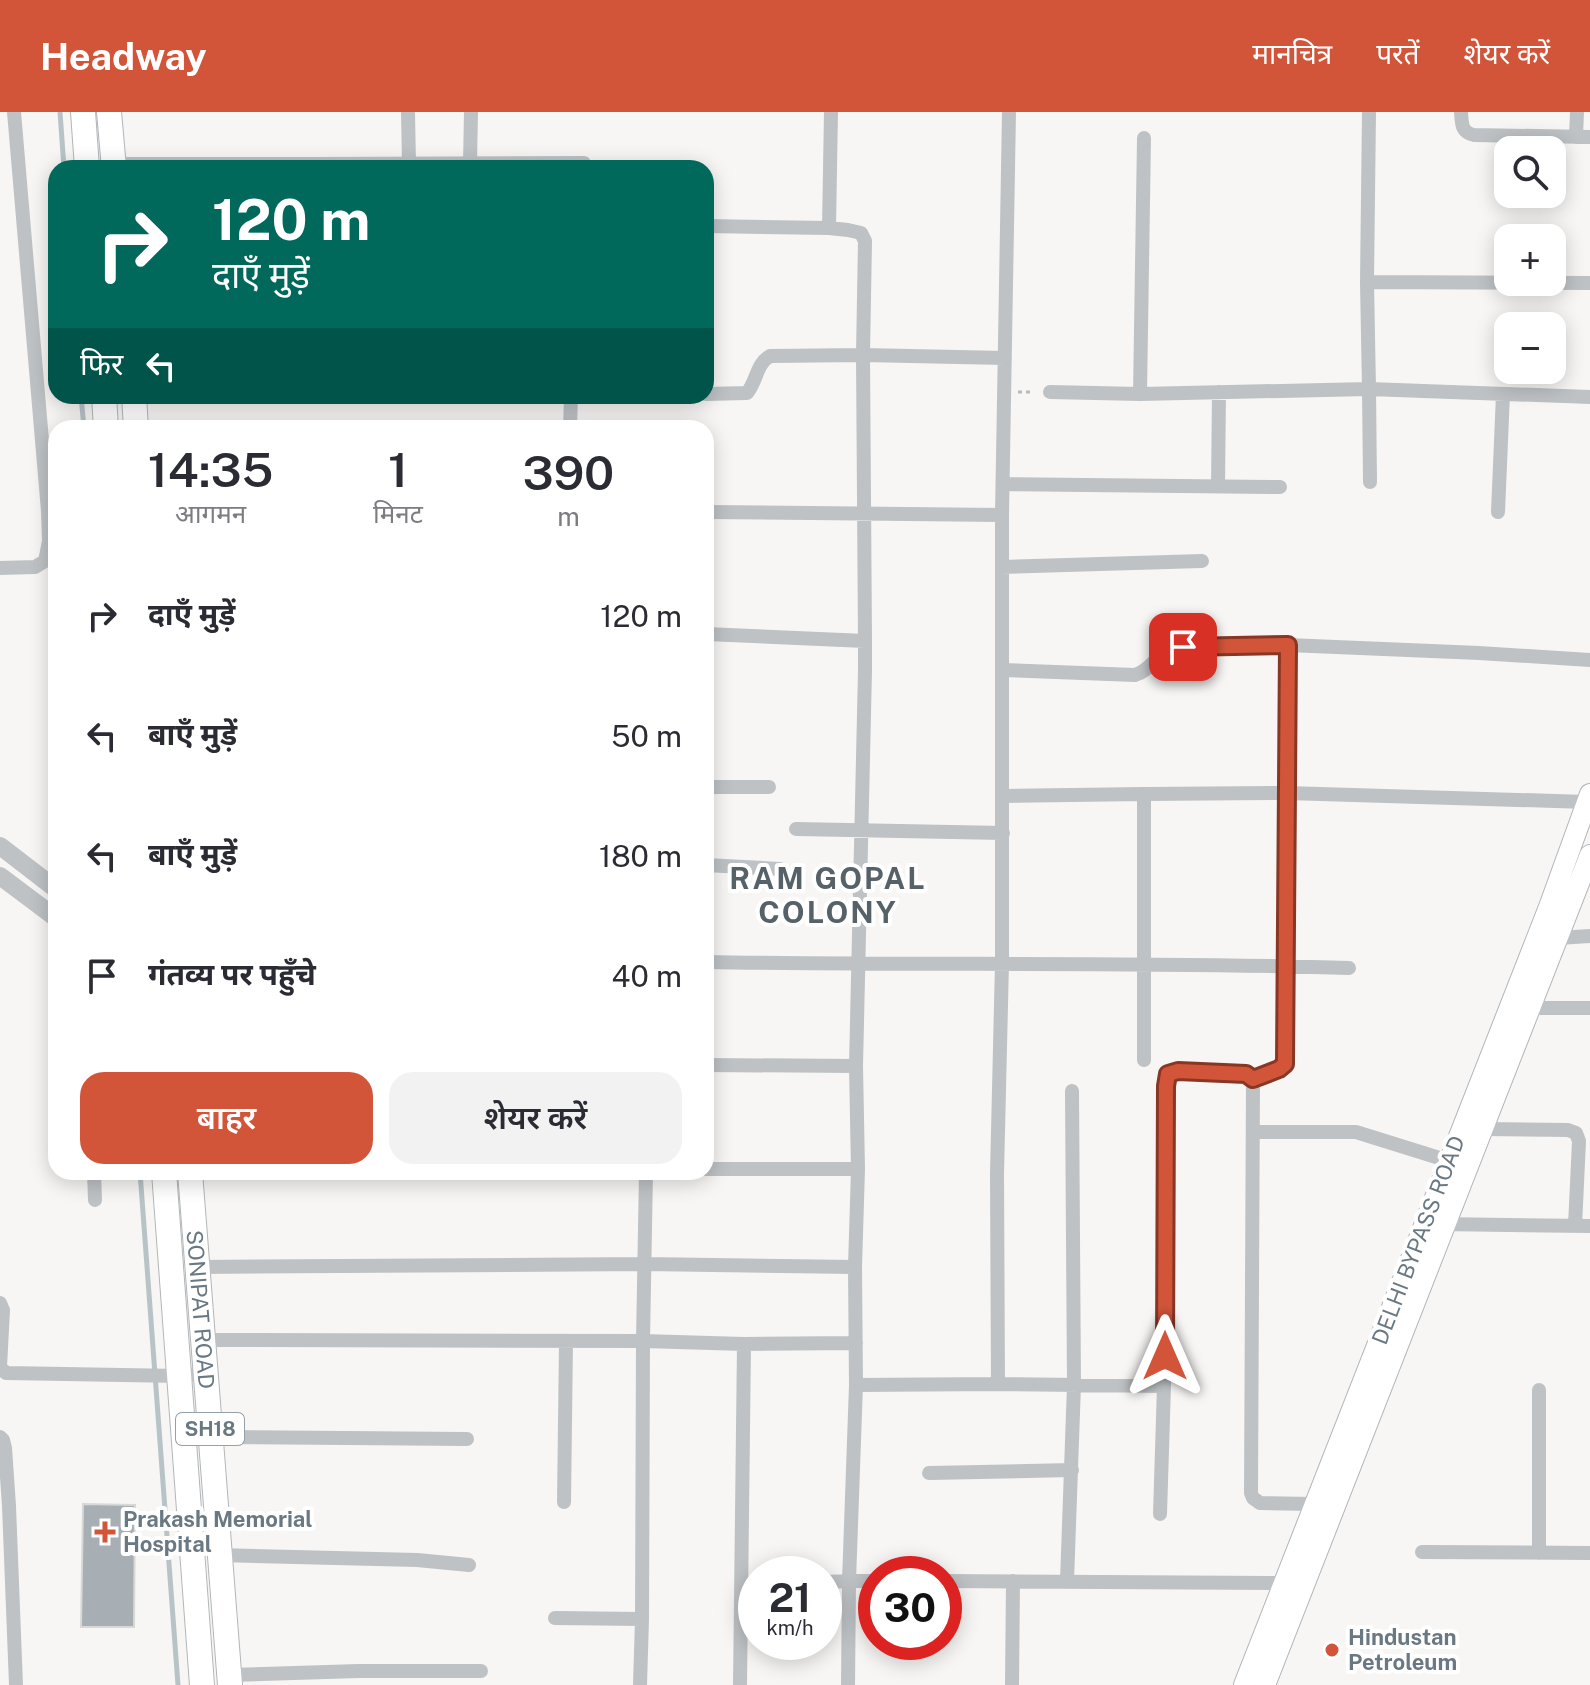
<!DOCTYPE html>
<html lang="hi">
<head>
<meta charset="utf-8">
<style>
	body { margin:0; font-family:"Public Sans","Noto Sans Devanagari",sans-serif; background:#f2f2f3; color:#2b2b33; height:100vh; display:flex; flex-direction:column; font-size:30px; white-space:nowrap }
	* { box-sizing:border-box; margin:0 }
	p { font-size:26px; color:#7c7c81 }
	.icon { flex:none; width:44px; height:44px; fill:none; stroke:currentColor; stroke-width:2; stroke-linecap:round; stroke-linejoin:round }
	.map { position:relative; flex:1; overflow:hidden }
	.panel { position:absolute; left:48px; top:308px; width:666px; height:760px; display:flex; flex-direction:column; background:#fff; border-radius:24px; box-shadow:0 4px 20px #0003 }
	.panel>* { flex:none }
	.hud { position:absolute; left:48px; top:48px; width:666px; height:244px; border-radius:24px; box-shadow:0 4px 20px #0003; background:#00695c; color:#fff; overflow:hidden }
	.controls { position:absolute; left:1494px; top:24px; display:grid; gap:16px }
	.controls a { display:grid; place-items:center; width:72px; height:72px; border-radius:16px; background:#fff; box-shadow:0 4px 20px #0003; font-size:40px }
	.speed { position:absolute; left:738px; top:1444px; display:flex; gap:16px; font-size:40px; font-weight:700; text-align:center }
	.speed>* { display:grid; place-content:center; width:104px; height:104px; border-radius:50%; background:#fff; box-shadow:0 4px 20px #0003; line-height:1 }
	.speed small { font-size:20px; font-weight:400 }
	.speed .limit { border:12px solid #d22; background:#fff; color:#111 }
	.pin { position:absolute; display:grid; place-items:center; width:68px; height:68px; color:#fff; margin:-34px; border-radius:16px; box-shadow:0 4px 12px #0006 }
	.me { position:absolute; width:88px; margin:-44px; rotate:0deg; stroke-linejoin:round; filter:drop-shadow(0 0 6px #0008) }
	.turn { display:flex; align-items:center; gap:28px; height:168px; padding:0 32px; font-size:36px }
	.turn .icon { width:104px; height:104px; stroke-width:2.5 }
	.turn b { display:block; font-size:56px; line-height:68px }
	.then { display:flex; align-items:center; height:76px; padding:0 32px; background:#0003; gap:16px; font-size:30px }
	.eta { display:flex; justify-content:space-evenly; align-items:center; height:136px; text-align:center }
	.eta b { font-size:48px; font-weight:600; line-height:56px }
	.primary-button { display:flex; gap:16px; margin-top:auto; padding:16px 32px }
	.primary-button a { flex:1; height:92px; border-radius:24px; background:#d25539; color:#fff; font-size:32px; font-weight:600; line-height:92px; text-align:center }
	.primary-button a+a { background:#f2f2f3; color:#2b2b33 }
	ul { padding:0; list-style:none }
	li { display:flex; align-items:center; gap:24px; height:120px; padding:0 32px }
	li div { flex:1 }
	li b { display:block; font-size:30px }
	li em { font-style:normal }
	header { display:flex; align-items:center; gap:48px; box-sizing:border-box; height:112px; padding:0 40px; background:#d25539; color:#fff }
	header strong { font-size:38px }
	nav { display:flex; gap:44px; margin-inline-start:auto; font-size:28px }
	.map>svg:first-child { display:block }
</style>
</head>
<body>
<header>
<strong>Headway</strong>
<nav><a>मानचित्र</a><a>परतें</a><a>शेयर करें</a></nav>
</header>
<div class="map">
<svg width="1590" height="1573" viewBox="0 0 1590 1573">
	<rect width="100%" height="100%" fill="#f7f6f4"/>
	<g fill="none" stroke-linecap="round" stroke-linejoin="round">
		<path stroke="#b8c3c7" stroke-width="5" d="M60 0 64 56
			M81 284 84 316
			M140 1060 178 1573"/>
	</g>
	<path fill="#a8afb4" stroke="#d8d8d6" stroke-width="2" d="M83 1392 135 1393 134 1515H81Z"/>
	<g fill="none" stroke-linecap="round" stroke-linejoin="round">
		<g stroke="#b1b6ba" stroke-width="22">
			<path id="secondary" d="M1244 1573 1549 795 1590 682
				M1265 1573 1590 743"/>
		</g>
		<g stroke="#b2b6b9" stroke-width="26">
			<g id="primary">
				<path d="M83 0 87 56"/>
				<path d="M109 0 114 56"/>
				<path d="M104 284 106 316"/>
				<path d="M134 284 136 316"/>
				<path d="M164 1060 202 1573"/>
				<path id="s1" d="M190 1060 230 1573"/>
			</g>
		</g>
		<path stroke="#b8bbbd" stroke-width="3" stroke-dasharray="4 4" stroke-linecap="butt" d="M1018 280H1034"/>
		<path stroke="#bec2c5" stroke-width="14" d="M408 0 409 52
			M1461 0C1462 12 1461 20 1474 23L1590 25
			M1576 25 1577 0
			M470 51 471 0
			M107 52H318V56
			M318 52 584 51
			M706 114 829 116 831 0
			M829 116 848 118 861 121 865 129 863 243 865 529
			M1367 170 1590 171
			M1050 280 1140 282 1369 277 1367 170 1369 0
			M706 282 747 281C757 269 756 252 770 244L863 243 1005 246
			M1140 282 1144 26
			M570 316 571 284
			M1370 370 1369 277 1590 285
			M1003 372 1280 375
			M1218 374 1219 280
			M706 400 1002 403V851L997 1062 998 1272 856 1273 855 1155 858 1057 856 954
			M1498 400 1503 282
			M1002 403 1009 0
			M1002 455 1202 449
			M0 456 35 455 45 449 49 429 48 399 14 0
			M706 522 865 529V558L856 954 706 953
			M1002 558 1135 563C1148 559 1152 550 1163 542 1169 538 1176 537 1183 535L1288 533 1479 541 1590 548
			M706 675H769
			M1002 684 1144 682
			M796 717 1003 721
			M706 753 780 757
			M1558 826 1590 824
			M706 850C920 854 1135 849 1349 856
			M1531 896H1590
			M1144 948V682L1287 681 1587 690
			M1253 967 1251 1381 1253 1386 1260 1391 1315 1392
			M1253 967 1279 957 1285 952 1288 533
			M1483 1017 1568 1018 1576 1021 1579 1029 1575 1114
			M1253 1020H1356L1449 1049
			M706 1057H858
			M94 1060 95 1088
			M1438 1112 1590 1114
			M198 1155 645 1152 855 1155
			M0 1191 3 1198 0 1255 6 1261 180 1264 205 1261
			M203 1228 643 1229 744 1232 856 1231
			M998 1272 1164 1274 1166 974 1168 962C1185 957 1239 957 1253 967
			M856 1273 849 1469H876
			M0 1325 3 1328 5 1336 9 1394 16 1573
			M210 1325 467 1327
			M929 1361 1072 1358
			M564 1390 566 1230
			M1160 1402 1164 1274
			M1422 1440 1590 1441
			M1539 1441V1278
			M218 1443 417 1448 469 1453
			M944 1469 1282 1471
			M1067 1469 1074 1273 1072 979
			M824 1470 849 1469 848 1573
			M555 1506 642 1507 643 1229 646 1060
			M229 1563 359 1559H481
			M640 1573 642 1507
			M740 1573 744 1232
			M1012 1573 1013 1469"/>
		<path stroke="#bec2c5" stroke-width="18" d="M0 734 56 777
			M0 764 56 806"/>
		<use href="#secondary" stroke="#fff" stroke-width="20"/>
		<use href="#primary" stroke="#fff" stroke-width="24"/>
	</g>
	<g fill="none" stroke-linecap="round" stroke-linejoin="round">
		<g stroke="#883725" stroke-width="20">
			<path id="route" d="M1165 1244 1166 974 1168 962 1178 959 1246 962 1253 967 1279 957 1285 952 1288 533 1183 535"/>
		</g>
		<use href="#route" stroke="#d25539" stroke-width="14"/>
	</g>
	<g fill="#d25539" stroke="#fff" stroke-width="3">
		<path d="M101 1408h8v8h8v8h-8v8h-8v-8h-8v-8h8z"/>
		<circle cx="1332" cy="1538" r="8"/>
	</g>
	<g text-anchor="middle" stroke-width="8" stroke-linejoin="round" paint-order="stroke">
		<rect fill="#fff" stroke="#96a0a8" stroke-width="2" x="176" y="1301" width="68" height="32" rx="6"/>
		<g font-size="20" font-weight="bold" fill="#697882">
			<text x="210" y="1324">SH18</text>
		</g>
		<g font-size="22" fill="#697882" stroke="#fff">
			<text transform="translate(1418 1128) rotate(-69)" y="8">DELHI BYPASS ROAD</text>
			<text dy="8" stroke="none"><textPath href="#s1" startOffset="138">SONIPAT ROAD</textPath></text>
		</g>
		<g font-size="22" font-weight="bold" fill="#697882" stroke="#fff" text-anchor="start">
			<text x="123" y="1415">Prakash Memorial<tspan x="123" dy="25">Hospital</tspan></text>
			<text x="1348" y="1533">Hindustan<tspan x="1348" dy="25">Petroleum</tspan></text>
		</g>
		<g font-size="30" font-weight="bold" letter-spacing="2" fill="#566168" stroke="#fff">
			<text x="828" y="777">RAM GOPAL<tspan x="828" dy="34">COLONY</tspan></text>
		</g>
	</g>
</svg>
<div class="controls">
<a><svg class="icon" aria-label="search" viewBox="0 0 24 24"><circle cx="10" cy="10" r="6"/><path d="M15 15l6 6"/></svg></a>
<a>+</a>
<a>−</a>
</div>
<div class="speed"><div>21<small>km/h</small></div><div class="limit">30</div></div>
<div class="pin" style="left:1183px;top:535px;background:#d93025"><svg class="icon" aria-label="arrive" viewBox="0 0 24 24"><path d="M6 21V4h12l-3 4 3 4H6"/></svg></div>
<svg class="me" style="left:1165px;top:1244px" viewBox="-20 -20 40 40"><path d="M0-17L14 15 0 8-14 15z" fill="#d25539" stroke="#fff" stroke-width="4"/></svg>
<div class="hud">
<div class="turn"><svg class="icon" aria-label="right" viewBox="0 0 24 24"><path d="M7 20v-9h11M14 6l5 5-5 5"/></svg><div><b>120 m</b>दाएँ मुड़ें</div></div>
<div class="then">फिर<svg class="icon" aria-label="left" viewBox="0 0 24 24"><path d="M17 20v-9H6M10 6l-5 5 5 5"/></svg></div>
</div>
<section class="panel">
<div class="eta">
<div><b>14:35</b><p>आगमन</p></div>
<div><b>1</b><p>मिनट</p></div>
<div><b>390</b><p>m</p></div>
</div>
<ul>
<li><svg class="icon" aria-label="right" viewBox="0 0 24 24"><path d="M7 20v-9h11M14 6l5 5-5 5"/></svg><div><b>दाएँ मुड़ें</b></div><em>120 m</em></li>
<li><svg class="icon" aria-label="left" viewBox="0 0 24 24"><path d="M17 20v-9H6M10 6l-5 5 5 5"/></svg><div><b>बाएँ मुड़ें</b></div><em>50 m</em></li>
<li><svg class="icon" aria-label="left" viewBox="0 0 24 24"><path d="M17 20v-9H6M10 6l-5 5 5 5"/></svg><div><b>बाएँ मुड़ें</b></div><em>180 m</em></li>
<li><svg class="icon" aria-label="arrive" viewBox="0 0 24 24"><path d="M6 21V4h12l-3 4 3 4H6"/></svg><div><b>गंतव्य पर पहुँचे</b></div><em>40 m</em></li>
</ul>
<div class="primary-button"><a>बाहर</a><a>शेयर करें</a></div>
</section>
</div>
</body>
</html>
